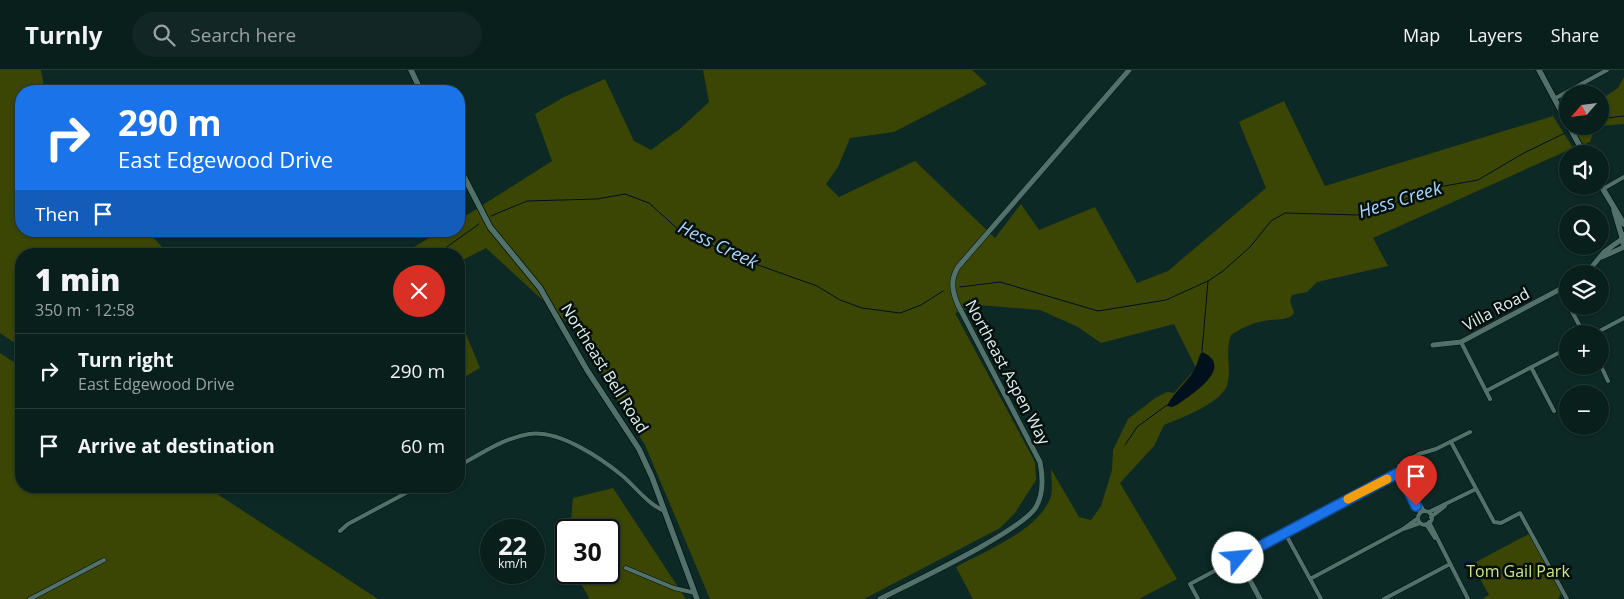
<!DOCTYPE html>
<html lang="en">
<head>
<meta charset="utf-8">
<style>
	body { margin:0; font-family:"Open Sans",sans-serif; background:#122725; color:#f1f3f6; height:100vh; display:flex; flex-direction:column; font-size:19px; white-space:nowrap }
	* { box-sizing:border-box; margin:0 }
	p { font-size:16px; color:#99a2a3 }
	.icon { flex:none; width:28px; height:28px; fill:none; stroke:currentColor; stroke-width:2; stroke-linecap:round; stroke-linejoin:round }
	.map { position:relative; flex:1; overflow:hidden }
	.side { position:absolute; left:15px; top:178px; width:450px; height:245px; display:flex; flex-direction:column; background:#091f1c; border-radius:20px; box-shadow:0 1px 4px #0004,0 0 0 1px #293d3b }
	.side>* { flex:none }
	.hud { position:absolute; left:15px; top:15px; width:450px; height:152px; border-radius:20px; box-shadow:0 1px 4px #0004,0 0 0 1px #293d3b; background:#1a73e8; color:#fff; overflow:hidden }
	.needle { width:32px; rotate:242deg }
	.tools { position:absolute; left:1559px; top:15px; display:grid; gap:10px }
	.tools a { display:grid; place-items:center; width:50px; height:50px; border-radius:50%; background:#091f1c; box-shadow:0 1px 4px #0004,0 0 0 1px #293d3b; font-size:25px }
	.speed { position:absolute; left:480px; top:449px; display:flex; gap:10px; font-size:25px; font-weight:700; text-align:center }
	.speed>* { display:grid; place-content:center; width:65px; height:65px; border-radius:50%; background:#091f1c; box-shadow:0 1px 4px #0004,0 0 0 1px #293d3b; line-height:1 }
	.speed small { font-size:12px; font-weight:400 }
	.speed .limit { border:2px solid #111; border-radius:8px; background:#fff; color:#111 }
	.pin { position:absolute; display:grid; place-items:center; width:42px; height:42px; color:#fff; margin:-51px -21px; border-radius:50% 50% 50% 0; rotate:-45deg; box-shadow:0 0 5px #0007 }
	.pin .icon { rotate:45deg }
	.me { position:absolute; width:55px; margin:-28px; rotate:62deg; stroke-linejoin:round; filter:drop-shadow(0 0 4px #0008) }
	.turn { display:flex; align-items:center; gap:18px; height:105px; padding:0 20px; font-size:22px }
	.turn .icon { width:65px; height:65px; stroke-width:2.5 }
	.turn b { display:block; font-size:35px; line-height:42px }
	.then { display:flex; align-items:center; height:48px; padding:0 20px; background:#0003; gap:10px; font-size:19px }
	.round { display:grid; place-items:center; flex:none; width:52px; height:52px; border-radius:26px; background:#122725 }
	.headline { display:flex; align-items:center; justify-content:space-between; height:85px; padding:0 20px }
	h1 { font-size:30px; font-weight:800; line-height:38px }
	ul { padding:0; list-style:none }
	li { display:flex; align-items:center; gap:15px; height:75px; padding:0 20px; border-top:1px solid #293d3b }
	li div { flex:1 }
	li b { display:block; font-size:19px }
	li em { font-style:normal }
	header { display:flex; align-items:center; gap:30px; box-sizing:border-box; height:70px; padding:0 25px; background:#091f1c; border-bottom:1px solid #293d3b }
	header strong { font-size:24px }
	nav { display:flex; gap:28px; margin-inline-start:auto; font-size:18px }
	.search { width:350px; height:45px; background:#122725; display:flex; align-items:center; gap:12px; box-sizing:border-box; padding:0 18px; border-radius:28px; color:#99a2a3; font-size:19px }
	.map>svg:first-child { display:block }
</style>
</head>
<body>
<header>
<strong>Turnly</strong>
<div class="search"><svg class="icon" aria-label="search" viewBox="0 0 24 24"><circle cx="10" cy="10" r="6"/><path d="M15 15l6 6"/></svg>Search here</div>
<nav><a>Map</a><a>Layers</a><a>Share</a></nav>
</header>
<div class="map">
<svg width="1624" height="529" viewBox="0 0 1624 529">
	<rect width="100%" height="100%" fill="#0c2925"/>
	<path fill="#3b4605" d="M0 0H41L45 21H21V161H148L168 184H21V277L0 263Z
		M703 0H972L987 14 894 62 850 68 838 97 826 114 839 127 915 91 995 168 1021 134 1039 160 1095 137 1137 213 1168 201 1266 118 1239 52 1284 31 1325 116 1553 46 1573 78 1373 168 1388 196 1317 212 1307 222 1292 225 1290 231 1294 243C1287 252 1275 248 1264 251 1253 253 1241 258 1231 265 1225 280 1231 296 1228 312 1225 332 1181 348 1164 355L1154 376 1120 413 1177 509 1139 529H973L956 497C985 481 1040 460 1051 426 1053 419 1051 407 1051 399L1079 447 1091 450 1101 436 1112 400 1113 380 1128 349 1155 328 1167 322 1174 323 1196 298 1174 254 1101 273 1078 257 1040 240 978 235 955 243 1035 392 1036 410 1015 443 1000 458 864 529H710L645 375 573 258 486 178 459 192V184H403L440 161H459V150L552 91 535 44 564 27 605 9 634 71 651 80 681 58 709 32Z
		M1624 7V54L1600 56V44L1603 40 1601 32 1606 26 1618 18Z
		M1572 56H1599L1593 63 1590 72 1585 74 1581 73Z
		M459 247 480 298 459 310Z
		M0 283 21 297V416H205L378 529H0Z
		M613 418 686 529H587L589 528 575 503 609 502V460H585L571 451 573 428Z
		M1529 464 1562 522 1558 529H1482L1489 525 1472 494Z"/>
	<path fill="#01101d" d="M1202 282C1236 297 1191 325 1177 335L1172 337 1167 336C1174 321 1190 311 1196 296 1199 290 1198 287 1202 282Z"/>
	<g fill="none" stroke-linecap="round" stroke-linejoin="round">
		<path stroke="#01101d" stroke-width="1" d="M1600 49 1624 46
			M1574 58 1578 56
			M491 146 527 131 597 129 625 124 649 133 680 161 747 191 817 216 840 230 862 238 900 243 921 235 943 221
			M437 184 479 154
			M960 217 1000 212 1098 241 1166 230 1208 211 1223 201 1250 177 1271 151 1285 143 1358 145 1390 136 1427 119 1478 110 1522 84 1565 63
			M1202 281 1208 211
			M1125 375 1137 357 1167 335"/>
		<g stroke="#00110e" stroke-width="5">
			<path id="minor" d="M1554 29 1607 0
				M1603 119 1624 107
				M1560 219 1568 233
				M1569 236 1584 264
				M1594 264 1624 248
				M1461 272 1490 329
				M1600 294 1608 311
				M1531 297 1554 341
				M1486 321 1568 278
				M1451 372 1494 452 1501 453 1520 443 1567 529
				M459 396C480 384 504 368 529 364 560 360 601 388 624 407 636 418 650 436 665 441
				M1413 426 1420 443
				M1424 441 1400 402 1399 396 1419 384 1436 379 1470 362
				M1418 448a7 7 0 1 1 14 0a7 7 0 1 1-14 0Z
				M1429 442 1476 419
				M1431 447 1445 436
				M1429 452 1468 529
				M1426 454 1435 468
				M1403 459 1420 453
				M340 461 348 454 419 416
				M1285 463 1321 529
				M626 498 674 518 695 523
				M1310 509 1403 459 1418 448
				M30 529 104 490
				M1198 529 1190 514 1400 402
				M1384 529 1450 494"/>
		</g>
		<g stroke="#00110e" stroke-width="6">
			<path id="tertiary" d="M1602 187 1624 177
				M1586 204 1604 182 1622 169
				M1433 275 1461 272 1568 215
				M1238 488 1260 529
				M880 529C911 513 1022 461 1036 437 1044 423 1043 407 1040 392L958 235C952 221 950 210 958 197L1129 0"/>
		</g>
		<g stroke="#00110e" stroke-width="7">
			<path id="secondary" d="M411 0 421 21
				M1539 0 1568 54
				M1569 56 1584 84
				M459 97 490 157 540 218 587 300 639 379 652 407 697 529
				M1600 114 1624 154
				M1614 140 1622 167
				M1624 165 1622 169 1624 176"/>
		</g>
		<use href="#minor" stroke="#53716b" stroke-width="4"/>
		<use href="#tertiary" stroke="#53716b" stroke-width="5"/>
		<use href="#secondary" stroke="#53716b" stroke-width="5.5"/>
	</g>
	<g fill="none" stroke-linecap="round" stroke-linejoin="round">
		<g stroke="#114b97" stroke-width="12">
			<path id="route" d="M1238 488 1400 402 1416 436"/>
		</g>
		<use href="#route" stroke="#1a73e8" stroke-width="9"/>
		<path stroke="#f59e0b" stroke-width="9" d="M1348 429 1387 409"/>
	</g>
	<g text-anchor="middle" stroke-width="5" stroke-linejoin="round" paint-order="stroke">
		<g font-size="16" fill="#e1f1ee" stroke="#050f0d">
			<text transform="translate(1496 239) rotate(-28)" y="6">Villa Road</text>
			<text transform="translate(605 298) rotate(58)" y="6">Northeast Bell Road</text>
			<text transform="translate(1008 302) rotate(62)" y="6">Northeast Aspen Way</text>
		</g>
		<g font-size="16" fill="#d0e687" stroke="#050f0d">
			<text x="1518" y="507">Tom Gail Park</text>
		</g>
		<g font-size="18" font-style="italic" fill="#a8d8fe" stroke="#050f0d">
			<text transform="translate(1400 130) rotate(-17)" y="6">Hess Creek</text>
			<text transform="translate(718 175) rotate(26)" y="6">Hess Creek</text>
		</g>
	</g>
</svg>
<div class="tools">
<a><svg class="needle" viewBox="-14 -14 28 28"><path d="M0-13l5 13h-10z" fill="#e53935"/><path d="M0 13l5-13h-10z" fill="#99a2a3"/></svg></a>
<a><svg class="icon" aria-label="sound" viewBox="0 0 24 24"><path d="M4 9h4l5-4v14l-5-4H4zM17 9q2 3 0 6"/></svg></a>
<a><svg class="icon" aria-label="search" viewBox="0 0 24 24"><circle cx="10" cy="10" r="6"/><path d="M15 15l6 6"/></svg></a>
<a><svg class="icon" aria-label="layers" viewBox="0 0 24 24"><path d="M12 4l9 5-9 5-9-5zM3 14l9 5 9-5"/></svg></a>
<a>+</a>
<a>−</a>
</div>
<div class="speed"><div>22<small>km/h</small></div><div class="limit">30</div></div>
<div class="pin" style="left:1416px;top:436px;background:#d93025"><svg class="icon" aria-label="arrive" viewBox="0 0 24 24"><path d="M6 21V4h12l-3 4 3 4H6"/></svg></div>
<svg class="me" style="left:1238px;top:488px" viewBox="-20 -20 40 40"><circle r="19" fill="#fff"/><path d="M0-13L10 11 0 6-10 11z" fill="#1a73e8"/></svg>
<div class="hud">
<div class="turn"><svg class="icon" aria-label="right" viewBox="0 0 24 24"><path d="M7 20v-9h11M14 6l5 5-5 5"/></svg><div><b>290 m</b>East Edgewood Drive</div></div>
<div class="then">Then<svg class="icon" aria-label="arrive" viewBox="0 0 24 24"><path d="M6 21V4h12l-3 4 3 4H6"/></svg></div>
</div>
<section class="side">
<div class="headline"><div><h1>1 min</h1><p>350 m · 12:58</p></div><a class="round" style="background:#d93025;color:#fff"><svg class="icon" aria-label="close" viewBox="0 0 24 24"><path d="M6 6l12 12M18 6L6 18"/></svg></a></div>
<ul>
<li><svg class="icon" aria-label="right" viewBox="0 0 24 24"><path d="M7 20v-9h11M14 6l5 5-5 5"/></svg><div><b>Turn right</b><p>East Edgewood Drive</p></div><em>290 m</em></li>
<li><svg class="icon" aria-label="arrive" viewBox="0 0 24 24"><path d="M6 21V4h12l-3 4 3 4H6"/></svg><div><b>Arrive at destination</b></div><em>60 m</em></li>
</ul>
</section>
</div>
</body>
</html>
